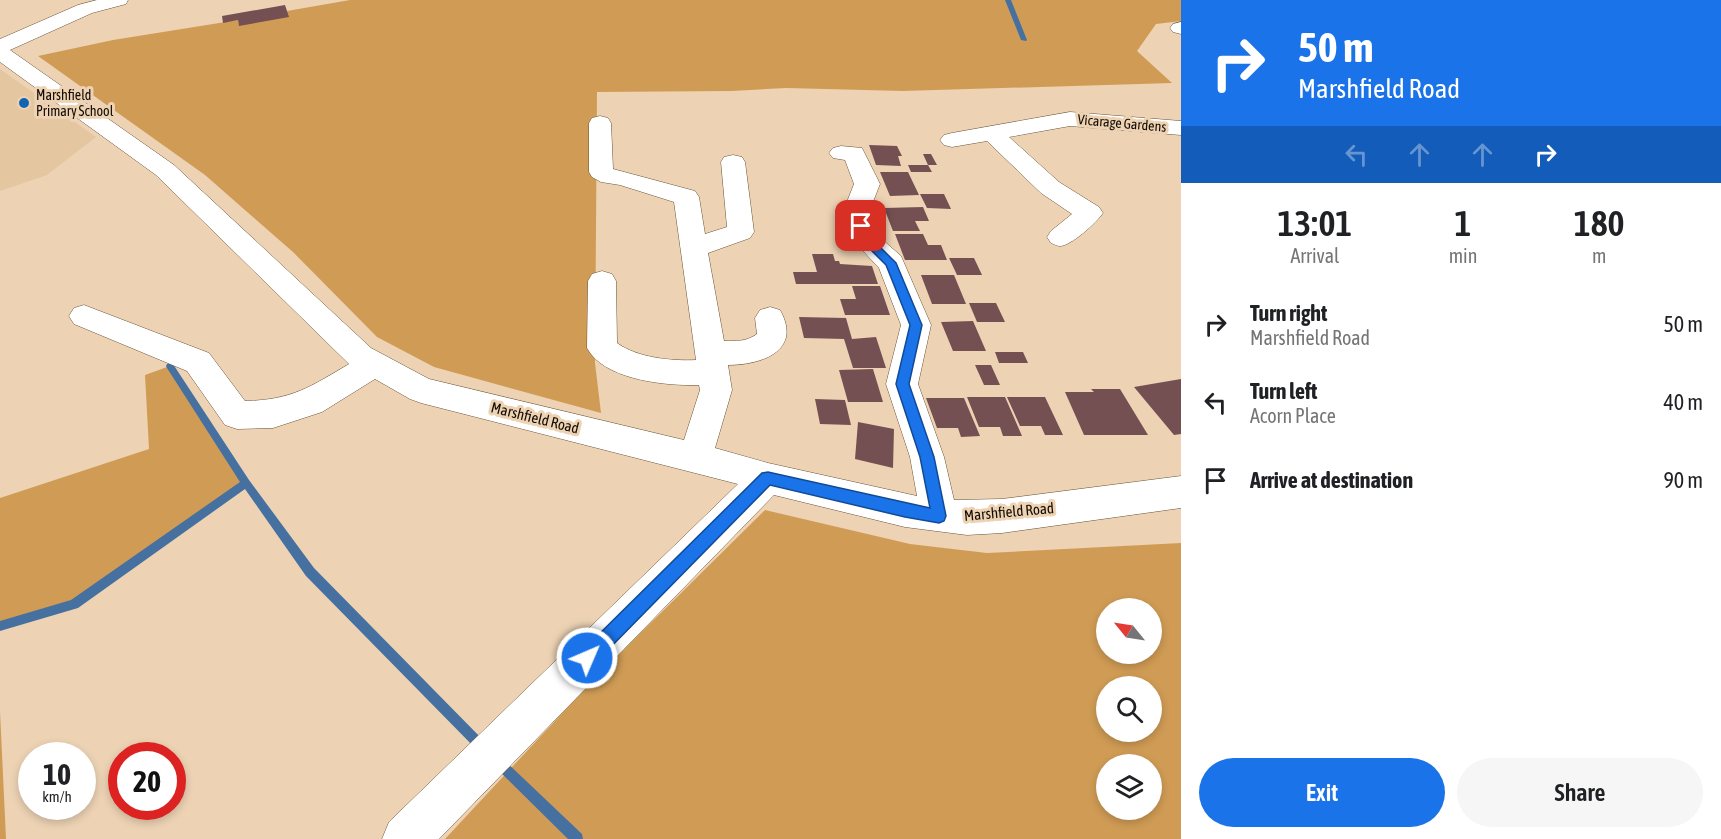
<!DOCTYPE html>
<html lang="en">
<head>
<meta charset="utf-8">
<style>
	body { margin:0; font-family:"Asap Condensed",sans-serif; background:#f6f6f6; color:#202124; height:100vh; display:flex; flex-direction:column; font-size:22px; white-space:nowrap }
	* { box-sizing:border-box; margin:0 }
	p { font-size:20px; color:#757577 }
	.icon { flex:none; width:33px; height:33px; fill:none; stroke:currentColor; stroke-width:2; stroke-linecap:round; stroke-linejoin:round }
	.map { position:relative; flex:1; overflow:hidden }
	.panel { display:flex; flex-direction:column; background:#fff; width:540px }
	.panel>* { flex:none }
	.banner { background:#1a73e8; color:#fff; overflow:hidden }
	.needle { width:39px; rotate:300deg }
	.fabs { position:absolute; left:1096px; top:598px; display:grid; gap:12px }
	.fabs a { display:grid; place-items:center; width:66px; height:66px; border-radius:50%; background:#fff; box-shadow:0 3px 9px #0003; font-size:30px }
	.speed { position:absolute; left:18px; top:742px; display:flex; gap:12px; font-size:30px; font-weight:700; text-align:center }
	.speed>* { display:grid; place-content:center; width:78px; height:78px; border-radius:50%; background:#fff; box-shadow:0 3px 9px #0003; line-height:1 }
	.speed small { font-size:15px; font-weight:400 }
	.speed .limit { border:9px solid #d22; background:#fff; color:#111 }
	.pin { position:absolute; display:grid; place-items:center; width:51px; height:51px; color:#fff; margin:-26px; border-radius:12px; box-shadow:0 3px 9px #0006 }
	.me { position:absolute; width:66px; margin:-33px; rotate:45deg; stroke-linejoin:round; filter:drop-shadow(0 0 4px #0008) }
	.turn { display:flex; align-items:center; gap:21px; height:126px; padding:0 18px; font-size:27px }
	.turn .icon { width:78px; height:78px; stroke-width:2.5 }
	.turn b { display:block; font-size:42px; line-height:51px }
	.lanes { display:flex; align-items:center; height:57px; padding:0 18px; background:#0003; justify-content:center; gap:30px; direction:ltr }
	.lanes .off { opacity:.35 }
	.eta { display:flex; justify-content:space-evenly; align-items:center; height:102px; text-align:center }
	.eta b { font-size:36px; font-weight:600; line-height:42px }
	.cta { display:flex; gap:12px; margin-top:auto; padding:12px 18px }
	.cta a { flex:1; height:69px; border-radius:36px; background:#1a73e8; color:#fff; font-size:24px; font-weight:600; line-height:69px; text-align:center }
	.cta a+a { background:#f6f6f6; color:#202124 }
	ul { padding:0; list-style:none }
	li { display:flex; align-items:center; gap:18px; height:78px; padding:0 18px }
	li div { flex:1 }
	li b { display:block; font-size:22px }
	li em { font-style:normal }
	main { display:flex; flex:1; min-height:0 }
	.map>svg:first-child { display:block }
</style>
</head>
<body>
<main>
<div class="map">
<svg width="1181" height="839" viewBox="0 0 1181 839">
	<rect width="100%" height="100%" fill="#edd3b4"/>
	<path fill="#e4c6a1" d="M0 69 96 137 47 175 0 191Z"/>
	<path fill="#d09c55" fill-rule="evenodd" d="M350 0H1181V21L1156 24 1137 51 1172 83 903 91 786 88 732 91 597 92 595 363 601 413 434 367 377 337 293 252 205 175 38 56 113 40 238 20 239 25 287 11Z
		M170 366 246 483 74 604 0 626V498L149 449 145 375Z
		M765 510 910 544 987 553 1181 543V839H445L594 679ZM1107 609H1152V654H1107ZM1107 687H1152V732H1107ZM1107 765H1152V810H1107Z
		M0 711 6 839H0Z"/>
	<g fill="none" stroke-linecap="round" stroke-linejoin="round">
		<path fill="#4670a0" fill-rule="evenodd" d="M1005 0H1011L1027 40 1026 41 1021 40Z
			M170 363 173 364 249 480 314 568 487 744 489 748 487 752 483 754 479 752 306 576 245 489 78 608 0 631V621L71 600 240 482 167 368 166 366 167 364Z
			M497 755 501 757 582 834 583 839H568L493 765 491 761 493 757Z"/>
	</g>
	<path fill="#755053" d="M285 5 289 17 239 26 238 20 223 23 222 16Z
		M869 145 897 146 902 156H898L901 166 876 165Z
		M923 154H931L937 165H928Z
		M908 165H928L932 172H911Z
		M880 172H908L919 195 890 196Z
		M920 194H944L951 209 927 208Z
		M923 207 929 221H915L920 231H893L884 208Z
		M895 234H923L928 245H941L947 260H905Z
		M812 254H833L835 261H839L840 264 872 266 878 284H796L793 272H817Z
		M949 258H974L982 275H957Z
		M921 275H954L966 304H932Z
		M852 286H880L890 315H845L840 299H856Z
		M969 303H996L1005 322H977Z
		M799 317 846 318 852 339 876 337 886 368H853L844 339 804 338Z
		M973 321 986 351H953L941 322Z
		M995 352H1023L1028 363H999Z
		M975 365H991L1000 385H984Z
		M873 369 883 402H848L839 370Z
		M1181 379V434L1174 435 1134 387Z
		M1091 389H1120L1148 435H1084L1065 392H1094Z
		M967 397H1005L1022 436H1003L1000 427H979Z
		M1007 397H1045L1063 435H1045L1041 426H1020Z
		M926 398H964L980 436 961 437 958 428H937Z
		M815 399 845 400 851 425 820 424Z
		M858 422 894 429 893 468 855 459Z"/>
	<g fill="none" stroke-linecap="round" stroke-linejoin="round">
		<g stroke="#695438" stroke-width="1">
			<path id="minor" d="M97 0H128L126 4 92 13 10 50 174 165 371 348 429 379 684 440 700 390 699 385C666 386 604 380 587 348L588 281 592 274 602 271 612 274 616 281 617 343C638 358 671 361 696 360L674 202 620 185 601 182 592 177 589 172V123L592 118 600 116 608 118 611 123 613 169 695 191 699 197 705 234 727 227 721 162 724 157 733 155 742 157 745 162 754 232 750 238 708 253 724 341C736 341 746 342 757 334L755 318 760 310 770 307 780 310C803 351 761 365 728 365L732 390 715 448 768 463 917 496 910 457 886 384 901 325 879 268 852 239 843 212 854 184 845 160 833 158 829 153 833 148 841 146 862 148 880 184 869 212 877 235 901 256 931 325 918 384 944 457 954 500 1002 499 1181 476V508L1002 533 967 535 905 527 774 495 439 839H382L389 822 738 484 421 403 410 399 375 379 322 412 273 428 237 429 225 425 187 371 74 324 69 316 74 308 84 305 209 353 245 401C292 400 310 387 349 364L156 175 0 62V39L78 5Z
				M1181 22V34L1173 32 1170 28 1173 24Z
				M1070 112 1181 121V135L1070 126 1009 137 1059 182 1099 207 1103 213C1097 222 1071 246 1060 246 1057 246 1054 244 1051 243L1047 237 1051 231 1072 214 1041 193 987 141 952 147 944 145 940 140 944 135 952 133Z"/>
		</g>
		<use href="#minor" fill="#fff" fill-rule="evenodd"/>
	</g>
	<path fill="#1a73e8" stroke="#114b97" stroke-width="1.5" d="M861 222 864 223 870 237 896 263 922 325 909 384 934 457 946 516 944 521 939 523 905 517 770 485 593 665 587 667 581 665 578 658 581 652 762 473 768 472 930 508 920 457 896 384 910 325 886 265 862 241 855 226Z"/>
	<circle fill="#1364b2" stroke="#edd3b4" stroke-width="2" cx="24" cy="103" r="6"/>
	<g text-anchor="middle" stroke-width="6" stroke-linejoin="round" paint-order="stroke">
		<g font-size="14" fill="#120a02" stroke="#edd3b4" text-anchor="start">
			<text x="36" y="100">Marshfield<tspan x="36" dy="16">Primary School</tspan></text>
		</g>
		<g font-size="14" fill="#120a02" stroke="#edd3b4">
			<text transform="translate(1122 123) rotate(5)" y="5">Vicarage Gardens</text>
		</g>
		<g font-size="15" fill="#120a02" stroke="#edd3b4">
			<text transform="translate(535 418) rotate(14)" y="5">Marshfield Road</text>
			<text transform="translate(1009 512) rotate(-5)" y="5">Marshfield Road</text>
		</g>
	</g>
</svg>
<div class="fabs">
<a><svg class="needle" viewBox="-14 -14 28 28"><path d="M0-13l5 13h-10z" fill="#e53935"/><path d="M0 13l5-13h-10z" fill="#757577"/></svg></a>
<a><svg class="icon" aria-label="search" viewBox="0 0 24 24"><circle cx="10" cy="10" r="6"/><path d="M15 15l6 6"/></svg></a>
<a><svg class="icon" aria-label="layers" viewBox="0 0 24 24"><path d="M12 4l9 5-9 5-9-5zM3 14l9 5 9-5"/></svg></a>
</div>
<div class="speed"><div>10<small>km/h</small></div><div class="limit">20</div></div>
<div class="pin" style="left:861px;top:226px;background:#d93025"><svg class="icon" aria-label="arrive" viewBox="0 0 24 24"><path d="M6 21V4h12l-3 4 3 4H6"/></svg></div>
<svg class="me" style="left:587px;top:658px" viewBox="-20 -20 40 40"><circle r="17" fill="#1a73e8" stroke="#fff" stroke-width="3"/><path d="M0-11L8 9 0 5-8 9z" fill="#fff"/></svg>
</div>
<section class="panel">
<div class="banner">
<div class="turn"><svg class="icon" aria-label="right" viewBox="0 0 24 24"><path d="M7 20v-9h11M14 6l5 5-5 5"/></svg><div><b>50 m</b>Marshfield Road</div></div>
<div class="lanes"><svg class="icon off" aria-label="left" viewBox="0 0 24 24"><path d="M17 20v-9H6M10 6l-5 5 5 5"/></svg><svg class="icon off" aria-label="ahead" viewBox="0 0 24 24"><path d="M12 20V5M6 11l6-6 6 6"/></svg><svg class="icon off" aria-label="ahead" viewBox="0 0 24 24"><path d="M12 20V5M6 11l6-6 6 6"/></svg><svg class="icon" aria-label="right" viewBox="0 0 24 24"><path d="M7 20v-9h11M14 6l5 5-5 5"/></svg></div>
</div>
<div class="eta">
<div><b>13:01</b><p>Arrival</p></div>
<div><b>1</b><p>min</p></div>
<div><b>180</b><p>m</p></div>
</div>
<ul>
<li><svg class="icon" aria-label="right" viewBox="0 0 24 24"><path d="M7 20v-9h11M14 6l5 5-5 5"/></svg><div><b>Turn right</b><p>Marshfield Road</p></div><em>50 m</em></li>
<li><svg class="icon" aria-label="left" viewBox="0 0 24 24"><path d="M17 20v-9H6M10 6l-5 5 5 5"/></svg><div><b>Turn left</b><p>Acorn Place</p></div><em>40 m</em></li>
<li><svg class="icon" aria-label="arrive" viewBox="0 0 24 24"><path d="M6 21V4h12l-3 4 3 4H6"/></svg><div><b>Arrive at destination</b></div><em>90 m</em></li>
</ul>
<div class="cta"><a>Exit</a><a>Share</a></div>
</section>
</main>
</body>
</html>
